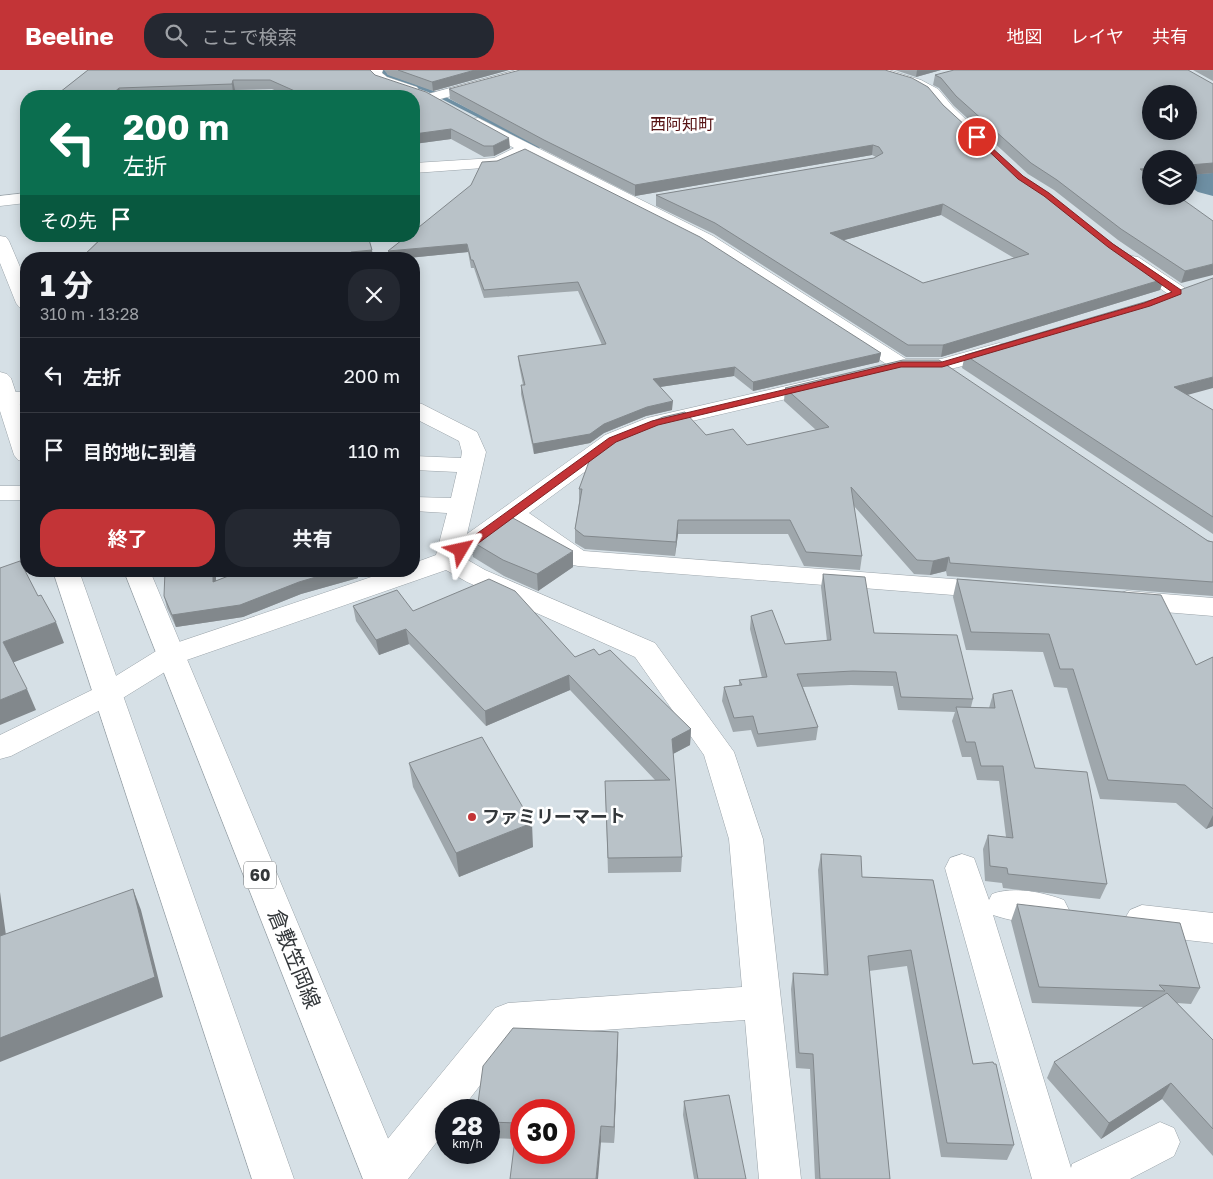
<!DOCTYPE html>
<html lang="ja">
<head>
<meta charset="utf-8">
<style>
	body { margin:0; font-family:"Golos Text","Noto Sans JP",sans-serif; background:#242831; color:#f1f3f6; height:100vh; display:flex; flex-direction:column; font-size:19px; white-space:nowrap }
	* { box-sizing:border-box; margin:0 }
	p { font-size:16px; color:#9ea1a6 }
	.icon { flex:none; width:28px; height:28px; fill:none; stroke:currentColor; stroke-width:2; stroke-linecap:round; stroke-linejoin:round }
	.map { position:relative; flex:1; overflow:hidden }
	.drawer { position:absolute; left:20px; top:182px; width:400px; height:325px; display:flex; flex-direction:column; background:#171b24; border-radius:20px; box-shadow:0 2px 12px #0003 }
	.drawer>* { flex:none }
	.hud { position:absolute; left:20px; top:20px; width:400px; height:152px; border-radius:20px; box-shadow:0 2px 12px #0003; background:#0b6e4f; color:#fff; overflow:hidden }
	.fabs { position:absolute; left:1142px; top:15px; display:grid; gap:10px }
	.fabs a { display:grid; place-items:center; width:55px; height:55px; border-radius:50%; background:#171b24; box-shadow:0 2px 12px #0003; font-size:25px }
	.speed { position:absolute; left:435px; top:1029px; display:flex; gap:10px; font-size:25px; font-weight:700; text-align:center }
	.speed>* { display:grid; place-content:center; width:65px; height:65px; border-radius:50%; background:#171b24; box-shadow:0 2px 12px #0003; line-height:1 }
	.speed small { font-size:12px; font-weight:400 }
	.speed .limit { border:8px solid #d22; background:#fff; color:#111 }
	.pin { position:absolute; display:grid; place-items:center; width:42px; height:42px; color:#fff; margin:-21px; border:2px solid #fff; border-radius:50%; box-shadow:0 1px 5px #0007 }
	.me { position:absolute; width:55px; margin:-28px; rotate:54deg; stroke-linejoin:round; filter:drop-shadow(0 0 4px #0008) }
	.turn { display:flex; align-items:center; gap:18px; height:105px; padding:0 20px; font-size:22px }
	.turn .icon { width:65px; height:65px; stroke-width:2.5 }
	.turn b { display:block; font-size:35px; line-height:42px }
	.then { display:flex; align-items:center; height:48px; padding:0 20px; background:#0003; gap:10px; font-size:19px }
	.round { display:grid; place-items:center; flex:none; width:52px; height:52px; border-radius:20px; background:#242831 }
	.summary { display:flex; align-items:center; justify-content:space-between; height:85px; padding:0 20px }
	h1 { font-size:30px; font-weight:700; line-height:38px }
	.button { display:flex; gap:10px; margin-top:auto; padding:10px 20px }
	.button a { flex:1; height:58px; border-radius:20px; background:#c33437; color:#fff; font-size:20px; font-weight:700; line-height:58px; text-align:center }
	.button a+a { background:#242831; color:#f1f3f6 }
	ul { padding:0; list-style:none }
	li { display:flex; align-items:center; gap:15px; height:75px; padding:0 20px; border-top:1px solid #363941 }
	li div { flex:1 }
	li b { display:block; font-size:19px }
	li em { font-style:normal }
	header { display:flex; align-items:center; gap:30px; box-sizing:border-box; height:70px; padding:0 25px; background:#c33437; color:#fff }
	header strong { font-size:24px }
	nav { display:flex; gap:28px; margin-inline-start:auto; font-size:18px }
	.search { width:350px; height:45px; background:#242831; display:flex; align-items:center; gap:12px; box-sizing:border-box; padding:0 18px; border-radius:20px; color:#9ea1a6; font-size:19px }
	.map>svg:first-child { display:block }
</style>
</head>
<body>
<header>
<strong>Beeline</strong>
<div class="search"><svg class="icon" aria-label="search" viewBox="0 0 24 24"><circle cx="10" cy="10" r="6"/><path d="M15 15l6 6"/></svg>ここで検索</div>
<nav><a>地図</a><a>レイヤ</a><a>共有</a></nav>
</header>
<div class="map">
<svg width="1213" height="1109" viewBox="0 0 1213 1109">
	<rect width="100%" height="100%" fill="#d6e0e6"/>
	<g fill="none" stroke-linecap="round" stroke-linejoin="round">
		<path fill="#6e8fa3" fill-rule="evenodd" d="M382 0H388L387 4 432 20 543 77 538 78 428 22 382 6Z"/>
		<path fill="#6e8fa3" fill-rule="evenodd" d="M1189 86 1204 89 1213 95V126L1198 122 1189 116V89H1176Z"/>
		<g stroke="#9aa3a9" stroke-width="1">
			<path id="minor" d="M369 0H383L382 3 387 7 417 17 419 20 412 24 377 13 368 4Z
				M516 0H538L536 3 433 31 426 27 428 24Z
				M868 0H889L921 10 938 19 953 37 979 62 977 65H967L943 43 928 25 911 16 870 3Z
				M478 48 713 166 906 289H941L999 273 1006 275 1009 279 1006 283C970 294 931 309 894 299L701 174 524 83 497 97 414 103V93L494 88 514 78 473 55 471 52 473 49Z
				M26 123V133L0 136V126Z
				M1132 186 1138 187 1185 218 1187 222 1185 226 1178 228 1171 226 1126 195 1123 191 1126 187Z
				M821 308 829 309 832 314 829 319 662 358 621 375 529 443 584 481 992 512 1001 514 1005 520 1001 526 992 528 578 496 569 494 513 454 466 489 485 500 655 573 734 682 763 769 801 1109H759L745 950 518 966 461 1040H446V1060L408 1109H363L368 1093 495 938 508 933 742 917 729 769 704 685 635 587 467 512 446 500 181 592 118 631 11 686 0 689V665L98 617 161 578 389 501H414V493L436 485 447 443 414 441V427L451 428 457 402 414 400V386L461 388 462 382 459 371 414 348V332L422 334 477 362 486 382 467 464 605 365 647 348Z
				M0 322H26V334L0 336Z
				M0 416H26V430H0Z
				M1127 521 1213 528V546L1127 539 1118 536 1114 530 1118 524Z
				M962 784 974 788 989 830 992 824C1013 816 1043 822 1064 830L1069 840 1064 850C1043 857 1014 852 993 845L1071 1098 1072 1094 1160 1052 1174 1058 1180 1072 1174 1086 1130 1109H1032L945 798 950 788Z
				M1142 835 1213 843V873L1142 865 1130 860 1124 850 1130 840Z"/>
		</g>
		<g stroke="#9aa3a9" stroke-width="1">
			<path id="major" d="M0 166 6 167 9 171 26 211V239L19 237 16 233 0 193Z
				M0 302 7 304 11 308 26 353V392L18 390 14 385 0 341Z
				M53 501H79L294 1109H252Z
				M124 501H150L405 1109H363Z"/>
		</g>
		<use href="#minor" fill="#fff" fill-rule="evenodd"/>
		<use href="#major" fill="#fff" fill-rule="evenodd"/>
	</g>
	<path fill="#9fa7ac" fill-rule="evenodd" d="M88 0 375 5 510 78 494 86 484 87 451 69 414 74V26H287L272 19 235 20 233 23 145 26H55Z
		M384 0H509L433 21 388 5Z
		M895 0H941L916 7Z
		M1193 0H1213V11Z
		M935 5 1213 14V103L1189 105V89H1151V126L1213 151 1181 213 1118 170 1054 120 1028 104 954 36 939 18 933 15Z
		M449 19 943 35 1016 102 1107 170 1164 209 1160 220 941 287H906L714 164 656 136V125L874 88 876 87 872 85 635 126 544 80 450 29ZM941 145 1014 188 923 213 844 170Z
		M414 161 881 283 879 292 753 321 734 306 660 317 672 340 646 346 604 363 590 373 534 384 521 324V315H523L519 295 518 286 602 275 578 221 484 228 474 198H471L468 182 398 189H389L388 181Z
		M57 166H368L372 180 373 189H80L97 172H59Z
		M1158 228 1187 325 1213 340V464L962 298 965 285Z
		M785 318 1213 472V526L947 506 946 501 930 505 914 504 854 436 862 486 860 500 804 496 788 464H678L675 486 585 479 575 473V459L579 433V419L706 365 747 375 816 360 784 331Z
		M471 471 573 497 538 521 504 506 473 487Z
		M241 501H357L358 508 301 524 243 547 176 557 167 538 164 526 216 503V511Z
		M823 504 874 563 973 629 971 637 989 638 993 624 1035 698 1107 814 1100 829 1003 818 1002 813 985 811 983 779 988 765 1006 767 999 711 977 710 971 687H962L952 651 955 642 898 640 893 616 851 615 803 617 818 657 816 670 757 677 751 660 733 662 722 631 724 617 739 615V610L762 608 750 559 751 546 785 574 827 571 821 517Z
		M957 509 1196 595 1213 587V756L1206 759 1176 733 1100 729 1067 618 1054 617 1043 582 966 580 953 527Z
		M353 536 413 541 575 587 599 585 691 659 690 675 673 684 682 787 681 802 608 803 605 711 655 710 570 620 486 656 409 574 379 585 356 551Z
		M409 693 533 777 459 807 413 717Z
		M821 784 862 807 933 810 973 994 1014 1075 1007 1090 941 1087 907 896 869 901 890 1109H815L810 999 796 998 791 919 793 903 824 904 818 800Z
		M1017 834 1200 918 1191 934 1177 933 1213 970V1086L1162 1029 1101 1069 1047 1008 1054 992 1144 937 1032 933 1011 851Z
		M618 962 614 1073 489 1068V1040Z
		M684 1031 746 1109H694L683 1045Z"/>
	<path fill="#82888c" d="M475 0H509L433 21 432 12Z
		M917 0H941L916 7Z
		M233 10 235 20 233 23 232 14Z
		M119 18 122 26H110Z
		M451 59V69L414 74V64Z
		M509 68 510 78 494 86 493 76Z
		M873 75 872 85 635 126V115Z
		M1213 93V103L1189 105V95Z
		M1151 98V108L1140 99Z
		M943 134 941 145 829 174 830 163Z
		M467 174 468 182 398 189H389L388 181Z
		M372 180 373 189H339L351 182Z
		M1213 194V205L1181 213 1185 201Z
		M1164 209 1160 220 941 287 943 275Z
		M881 283 879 292 753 321V312Z
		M735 297 734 306 653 318V309Z
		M1213 307V318L1169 330 1174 317Z
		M673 331 672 340 646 346 604 363 590 373 534 384 533 374 604 354 647 337Z
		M678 450V464L675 486 676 472Z
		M573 481V497L538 521 537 504Z
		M949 487 946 501 930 505 933 491Z
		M213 501H215L216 503V524L213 512Z
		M336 501H357L358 508 301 524 243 547 176 557 172 545 299 512Z
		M56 552 64 573 12 593 3 572Z
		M406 559 409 574 379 585 376 570Z
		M569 605 570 620 486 656 485 641Z
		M27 619 36 640 0 655V630Z
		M691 659 690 675 671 685 672 669Z
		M1213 745V756L1206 759Z
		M532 753 533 777 459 807 456 783Z
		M133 819 141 840 163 927 0 992V968Z
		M0 822 9 887 0 871Z
		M618 962V978L614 1073V1057Z
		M1171 1013 1162 1029 1101 1069 1109 1053Z
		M601 1056V1072L598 1109H596Z"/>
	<path fill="#b9c2c8" stroke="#82888c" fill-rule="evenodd" d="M88 0H370L375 5 426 22 509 68 493 76H484L451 59 414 64V26H306L270 10H233L232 14 119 18 110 26H55Z
		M398 0H475L432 12Z
		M520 0H885L912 8 928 17 943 35 1016 102 1042 119 1107 170 1164 209 943 275H908L715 153 656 125 874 88 883 83 879 77 873 75 635 115 544 70 449 19ZM943 134 1029 184 923 213 830 163Z
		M954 0H1188L1213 14V93L1189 95V89H1151V98L1140 99 1151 107V126H1178L1213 151V194L1185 201 1121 159 1057 110 1031 93 956 26 941 8 935 5ZM1151 24H1189V61H1151Z
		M525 79 700 167 881 283 753 312 735 297 653 309 673 331 647 337 604 354 590 364 533 374 521 315H525L518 286 606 274 578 212 484 220 473 190H471L467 174 388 181 407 166H414V161L471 115 482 92 497 91Z
		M104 166H368L372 180 351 182 352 188 339 189H80Z
		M1213 208V307L1174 317 1213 340V447L965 285 1158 228Z
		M903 290H939L1208 471 1213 472V512L950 493 949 487 933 491 917 490 851 417 862 486 806 482 790 450H678L676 472 584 466 575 459 582 419H579L591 386 622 364 663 347 685 342 706 365 733 359 747 375 829 357 785 318Z
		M511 447 573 481 537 504 503 490 471 471Z
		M20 491 38 526 41 525 56 552 3 572 27 619 0 630V498Z
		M165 501H213V512L241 501H336L299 512 240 535 172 545 164 526Z
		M823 504 865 507 874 563 957 565 973 629 901 627 896 602 853 601 797 604 818 657 758 664 753 646 734 648 724 617 742 615 739 610 767 607 751 546 772 540 785 574 831 570Z
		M489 509 515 521 575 587 594 579 599 585 610 580 691 659 672 669 682 787 608 788 605 711 670 710 569 605 485 641 406 559 376 570 353 536 397 520 413 541Z
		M957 509 1161 525 1196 595 1213 587V739L1185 715 1108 710 1073 599H1060L1049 564 971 562Z
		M1012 620 1035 698 1087 702 1107 814 1008 804 1007 798 990 796 988 765 1013 768 1003 696H981L975 672H966L956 637 995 638 993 624Z
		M482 667 532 753 456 783 409 693Z
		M821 784 861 786 862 807 933 810 973 994 993 992 994 994H996L1014 1075 947 1073 911 880 868 886 890 1109H820L813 984 799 983 793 903 828 905Z
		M133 819 155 907 0 968V866Z
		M1017 834 1180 853 1200 918 1159 915 1165 921 1039 917Z
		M1167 923 1213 970V1059L1171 1013 1109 1053 1054 992Z
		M513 958 618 962 614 1057 601 1056 596 1109H510L517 1053 489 1052V1040H477L483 996ZM521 1040H564V1082H521Z
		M729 1025 746 1109H698L684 1031Z"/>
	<path fill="#c33437" stroke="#7f2224" d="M975 66H979L1023 106 1049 123 1113 174 1181 220V224L1150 236 942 297H901L658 355 616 372 465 483H457L456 480 457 478 609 368 652 351 901 292H942L1144 233 1172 222 1108 177 1044 126 1018 109 975 68Z"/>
	<circle fill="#c33437" stroke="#fff" stroke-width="2" cx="472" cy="747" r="5"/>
	<g text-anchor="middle" stroke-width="5" stroke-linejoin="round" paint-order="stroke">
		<g font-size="16" fill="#561213" stroke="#fff">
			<text x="682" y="60">西阿知町</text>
		</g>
		<rect fill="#fff" stroke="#707375" stroke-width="1" x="244" y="791.5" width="32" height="27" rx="4"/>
		<g font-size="16" font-weight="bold" fill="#33373a">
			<text x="260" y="811">60</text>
		</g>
		<g font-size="18" font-weight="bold" fill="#33373a" stroke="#fff" text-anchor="start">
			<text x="482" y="753">ファミリーマート</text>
		</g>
		<g font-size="21" fill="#33373a" stroke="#fff">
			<text transform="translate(294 889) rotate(68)" y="7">倉敷笠岡線</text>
		</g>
	</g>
</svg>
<div class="fabs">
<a><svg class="icon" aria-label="sound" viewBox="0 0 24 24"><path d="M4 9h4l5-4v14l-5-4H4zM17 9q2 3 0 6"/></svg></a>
<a><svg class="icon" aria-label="layers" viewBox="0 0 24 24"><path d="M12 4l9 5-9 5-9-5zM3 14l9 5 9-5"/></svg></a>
</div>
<div class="speed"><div>28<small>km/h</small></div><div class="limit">30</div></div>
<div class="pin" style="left:977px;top:67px;background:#d93025"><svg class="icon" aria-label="arrive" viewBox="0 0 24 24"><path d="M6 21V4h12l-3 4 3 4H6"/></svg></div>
<svg class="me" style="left:461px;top:480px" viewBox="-20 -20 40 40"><path d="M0-17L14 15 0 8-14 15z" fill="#c33437" stroke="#fff" stroke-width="4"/></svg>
<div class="hud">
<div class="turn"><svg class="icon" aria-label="left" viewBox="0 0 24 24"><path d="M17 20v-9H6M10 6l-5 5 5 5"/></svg><div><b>200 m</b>左折</div></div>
<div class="then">その先<svg class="icon" aria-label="arrive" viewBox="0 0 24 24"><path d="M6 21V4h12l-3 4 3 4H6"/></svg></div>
</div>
<section class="drawer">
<div class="summary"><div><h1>1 分</h1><p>310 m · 13:28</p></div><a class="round"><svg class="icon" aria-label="close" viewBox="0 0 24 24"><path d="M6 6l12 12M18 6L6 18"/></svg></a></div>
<ul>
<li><svg class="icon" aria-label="left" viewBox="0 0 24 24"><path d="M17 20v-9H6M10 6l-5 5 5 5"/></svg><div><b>左折</b></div><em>200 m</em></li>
<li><svg class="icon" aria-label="arrive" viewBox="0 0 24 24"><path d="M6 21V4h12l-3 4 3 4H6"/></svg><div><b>目的地に到着</b></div><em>110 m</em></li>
</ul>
<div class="button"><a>終了</a><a>共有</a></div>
</section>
</div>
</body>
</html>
